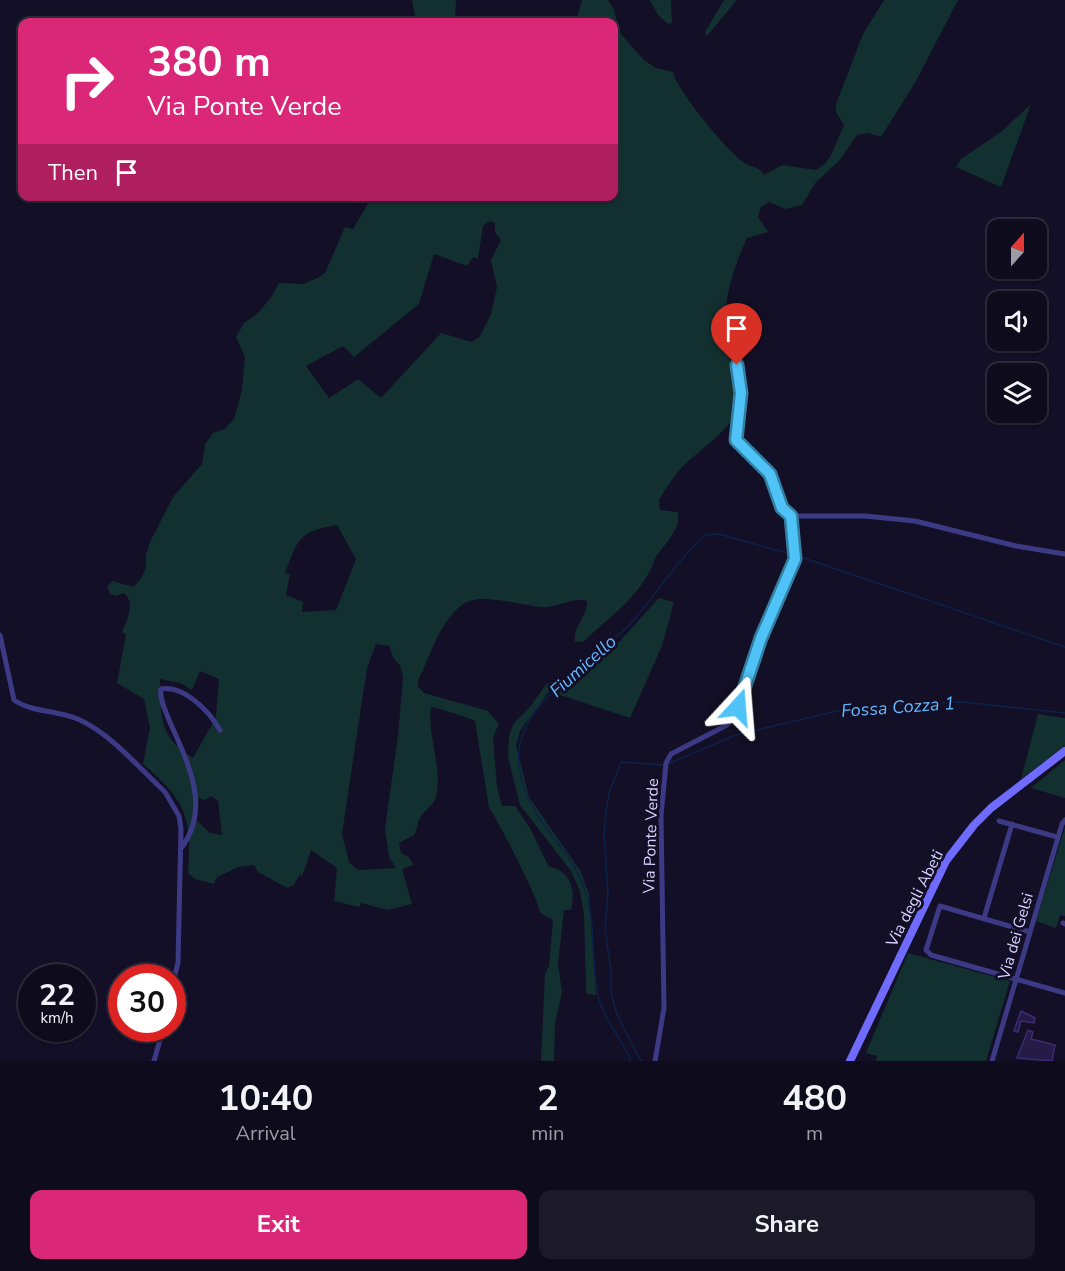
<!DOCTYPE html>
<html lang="en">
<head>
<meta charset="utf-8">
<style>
	body { margin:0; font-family:"Nunito Sans",sans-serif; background:#1c1929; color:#f1f3f6; height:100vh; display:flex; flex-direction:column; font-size:22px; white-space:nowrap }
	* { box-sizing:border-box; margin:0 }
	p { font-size:20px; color:#9b9ba3 }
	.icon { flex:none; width:33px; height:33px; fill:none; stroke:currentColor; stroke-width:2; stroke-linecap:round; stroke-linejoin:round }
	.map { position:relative; height:1061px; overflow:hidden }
	.side { display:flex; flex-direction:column; background:#0e0b1c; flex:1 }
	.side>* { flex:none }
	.banner { position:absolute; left:18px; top:18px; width:600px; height:183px; border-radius:12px; box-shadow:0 2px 4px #0004,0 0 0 2px #2e2b3b; background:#db2777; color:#fff; overflow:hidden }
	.needle { width:39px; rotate:21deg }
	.controls { position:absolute; left:987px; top:219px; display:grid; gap:12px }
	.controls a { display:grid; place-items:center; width:60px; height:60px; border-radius:12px; background:#0e0b1c; box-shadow:0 2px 4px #0004,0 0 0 2px #2e2b3b; font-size:30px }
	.speed { position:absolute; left:18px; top:964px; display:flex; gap:12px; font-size:30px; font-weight:700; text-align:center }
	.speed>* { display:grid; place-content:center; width:78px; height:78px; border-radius:50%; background:#0e0b1c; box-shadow:0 2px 4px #0004,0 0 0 2px #2e2b3b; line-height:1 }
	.speed small { font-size:15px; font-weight:400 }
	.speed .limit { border:9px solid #d22; background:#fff; color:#111 }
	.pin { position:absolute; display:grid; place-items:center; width:51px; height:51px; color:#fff; margin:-62px -26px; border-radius:50% 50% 50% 0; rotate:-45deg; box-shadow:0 0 6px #0007 }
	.pin .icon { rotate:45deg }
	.me { position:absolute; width:66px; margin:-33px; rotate:19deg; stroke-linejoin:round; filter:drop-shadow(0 0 4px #0008) }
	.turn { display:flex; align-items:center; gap:21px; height:126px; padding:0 30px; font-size:27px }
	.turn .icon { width:78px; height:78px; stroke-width:2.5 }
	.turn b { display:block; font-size:42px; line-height:51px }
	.then { display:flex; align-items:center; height:57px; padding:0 30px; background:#0003; gap:12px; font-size:22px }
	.eta { display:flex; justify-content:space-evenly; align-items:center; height:102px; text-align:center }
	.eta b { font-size:36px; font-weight:700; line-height:42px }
	.cta { display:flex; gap:12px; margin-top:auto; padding:12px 30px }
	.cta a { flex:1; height:69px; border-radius:12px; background:#db2777; color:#fff; font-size:24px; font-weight:700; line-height:69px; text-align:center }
	.cta a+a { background:#1c1929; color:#f1f3f6 }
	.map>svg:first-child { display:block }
</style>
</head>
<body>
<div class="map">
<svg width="1065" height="1061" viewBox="0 0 1065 1061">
	<rect width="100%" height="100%" fill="#130f26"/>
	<path fill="#12302f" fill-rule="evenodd" d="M412 0H456L455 22H416Z
		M582 0H608L614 10 621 34 644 60 656 68 673 72C676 89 729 154 745 163 752 168 759 166 764 175L782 165 816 170 826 163 832 153 844 125 836 112V104L863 34 884 0H958L916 81 881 137 868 133 857 135 839 161 816 182 802 205 786 209 769 202 761 207 758 217 768 232 747 238C733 269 722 302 726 336 728 362 741 387 734 414 730 430 696 453 683 466 674 476 666 488 659 500L660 510 678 512C682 528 664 545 656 557 653 562 652 569 648 574 634 601 605 621 583 642H575C572 627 588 617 587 601 572 597 558 608 542 607 521 605 499 598 478 599 445 602 431 656 418 681V686L424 693 488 711 499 724 493 737 497 787 502 806H515L530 828 549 867C571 870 576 891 571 910H564L558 963 562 992 555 1024 554 1061H541L545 974 549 966 553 920 540 913C541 904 497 818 489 808L475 721C472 719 435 707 431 707 427 736 443 767 436 796 434 806 425 809 420 818 417 824 417 830 414 835L399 843 401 853 410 858 413 865 402 869 412 904 387 910 361 903 359 907 334 901 337 868 311 850 302 877 300 874 294 885 287 888 258 872 254 865 238 867 217 877 214 884 195 879 188 873C192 816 186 801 143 764L150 728 144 699 117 683 126 634 122 632C127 620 136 603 124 593L116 596 110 594 107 586 113 581 133 587 140 580 146 568V555L150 542 173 497 202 464 205 444 213 433 225 429 234 419 242 390 245 357 236 337 244 323 258 313 272 296 279 283 304 284 319 277 325 273 345 227 353 229 372 197 614 196V22H576ZM489 221 495 223V232L501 240 491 260 497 287 491 314 480 336 472 342 441 333 381 398 358 379 329 398 306 366 343 346 354 357 419 304 434 254 467 266 473 257 478 259 483 226ZM337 525 356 559 336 610 302 612 303 602 286 595 290 574 285 573C298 539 299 531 337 525ZM376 644 389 646 394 659 400 665 403 677 398 735 385 829 389 857 396 868 358 870 349 862 342 834 367 668ZM200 671 219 679 216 717 193 758C158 737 161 716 160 679L180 683 192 690ZM211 796 218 801 222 835 210 833 195 819 199 798 205 800Z
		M650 0H671L672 23 668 24 658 15Z
		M724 0H737L707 36 705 32Z
		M1031 104 1001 187 956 167 961 159 1002 131Z
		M659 598 674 602 662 646 630 718 551 692 620 641Z
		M547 683 550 685V690L520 731 516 746 529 797 581 872 589 894 596 995 587 994 586 989 584 915 580 891 571 871 520 805 508 757 509 736 514 723 530 707Z
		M1038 714 1065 718V746L1021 779Z
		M1065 760V798L1031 788Z
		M1065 827V916L1060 915 1056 928 1036 921Z
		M908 953 1010 981 986 1061H876L877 1056 866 1053Z"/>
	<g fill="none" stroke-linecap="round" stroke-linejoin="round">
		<path stroke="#0c2248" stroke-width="1.5" d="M798 556 1065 647
			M668 764 736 735 850 708 963 702 1065 713
			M631 1061C622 1038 604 1021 598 996 590 960 597 919 583 884 564 839 526 820 519 766 511 704 593 664 629 625 656 596 676 560 706 535L719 534 790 554
			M641 1061 617 1015 611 992V969L605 930 608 894 604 833 606 813 609 793 621 762 663 765"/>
	</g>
	<path fill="#241b47" stroke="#3b2d73" stroke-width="1.5" d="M1021 1011 1035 1018 1034 1023 1021 1021 1018 1032 1014 1031Z
		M1028 1030 1033 1032 1031 1039 1055 1045 1052 1061 1017 1058Z"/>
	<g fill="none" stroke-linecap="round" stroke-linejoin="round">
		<path stroke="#3d3a85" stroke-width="5" d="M737 365 741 393 736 440 770 474 782 508 791 516H865L915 521 1016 546 1065 554
			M0 635 14 700C33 713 59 710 80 720 112 735 139 768 165 792L179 816 181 829 178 963 172 986
			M999 821 1057 837
			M182 847C212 806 186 759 169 720 166 711 159 699 161 689 184 685 209 711 220 730
			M984 918 1012 824
			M1063 923 1065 924
			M1030 932 940 906 926 950 931 955 1065 993
			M154 1061 163 1029
			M655 1061 664 1008 661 816 666 763 671 754 727 725 733 718 761 638 795 559 791 516
			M992 1061 1062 824 1065 820"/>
		<path stroke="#6f6bff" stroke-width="8" d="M850 1061 946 861 974 825 991 808 1065 751"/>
	</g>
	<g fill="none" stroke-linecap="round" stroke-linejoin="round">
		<g stroke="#337fa1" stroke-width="15">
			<path id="route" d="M737 365 741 393 736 440 770 474 782 508 791 516 795 559 761 638 738 707"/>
		</g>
		<use href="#route" stroke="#4fc3f7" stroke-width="10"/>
	</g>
	<g text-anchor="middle" stroke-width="6" stroke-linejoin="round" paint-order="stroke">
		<g font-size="16" fill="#d9d4ff" stroke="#130f26">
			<text transform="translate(650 836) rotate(-88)" y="6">Via Ponte Verde</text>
			<text transform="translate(914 898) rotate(-63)" y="6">Via degli Abeti</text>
			<text transform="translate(1015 936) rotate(-74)" y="6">Via dei Gelsi</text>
		</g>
		<g font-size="18" font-style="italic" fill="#62b6ff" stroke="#130f26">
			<text transform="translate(583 666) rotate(-42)" y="6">Fiumicello</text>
			<text transform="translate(898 707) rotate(-4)" y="6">Fossa Cozza 1</text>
		</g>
	</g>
</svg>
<div class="controls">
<a><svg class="needle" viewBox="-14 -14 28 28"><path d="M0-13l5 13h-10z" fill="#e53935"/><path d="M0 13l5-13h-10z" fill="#9b9ba3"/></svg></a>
<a><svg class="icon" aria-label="sound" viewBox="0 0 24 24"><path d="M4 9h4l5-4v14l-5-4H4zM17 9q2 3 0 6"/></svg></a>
<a><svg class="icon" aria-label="layers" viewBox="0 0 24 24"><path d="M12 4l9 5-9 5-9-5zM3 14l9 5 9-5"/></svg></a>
</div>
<div class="speed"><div>22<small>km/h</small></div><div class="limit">30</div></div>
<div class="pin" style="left:737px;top:365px;background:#d93025"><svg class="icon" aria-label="arrive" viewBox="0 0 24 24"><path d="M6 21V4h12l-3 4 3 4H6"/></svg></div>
<svg class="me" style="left:738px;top:707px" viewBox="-20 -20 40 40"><path d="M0-17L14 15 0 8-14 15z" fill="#4fc3f7" stroke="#fff" stroke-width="4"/></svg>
<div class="banner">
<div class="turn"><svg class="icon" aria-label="right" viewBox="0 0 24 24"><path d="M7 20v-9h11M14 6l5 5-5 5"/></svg><div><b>380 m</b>Via Ponte Verde</div></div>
<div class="then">Then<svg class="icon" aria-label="arrive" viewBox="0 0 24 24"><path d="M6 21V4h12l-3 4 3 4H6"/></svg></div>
</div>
</div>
<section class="side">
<div class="eta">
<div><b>10:40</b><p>Arrival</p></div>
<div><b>2</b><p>min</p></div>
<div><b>480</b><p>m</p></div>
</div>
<div class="cta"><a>Exit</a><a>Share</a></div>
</section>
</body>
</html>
